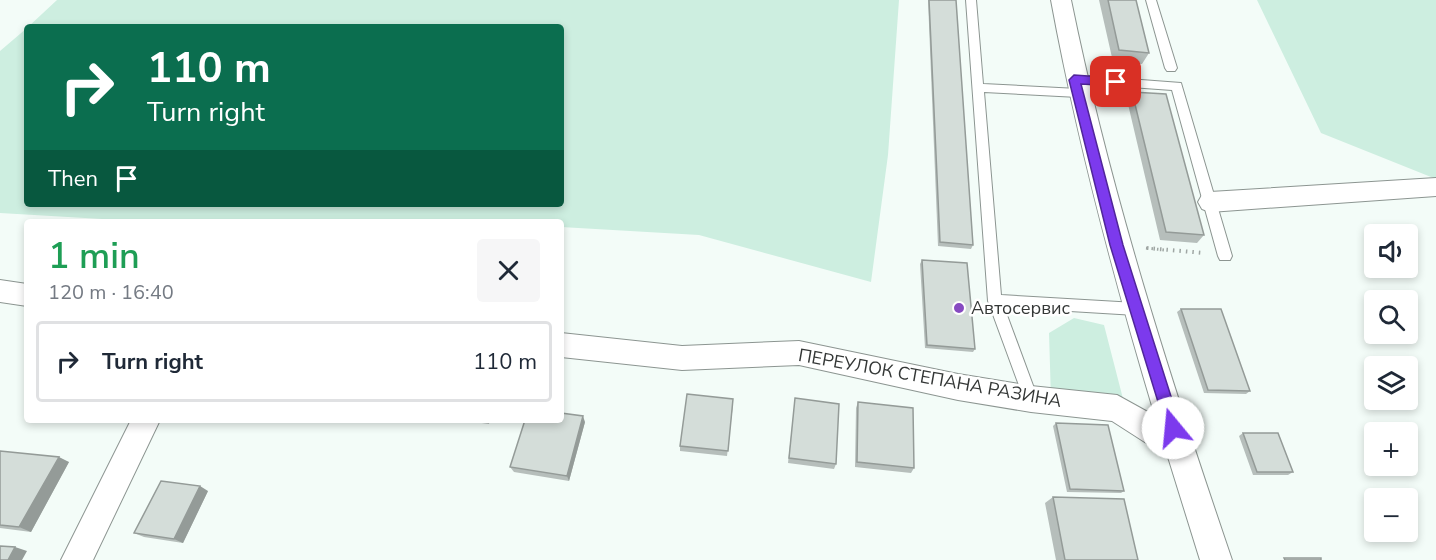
<!DOCTYPE html>
<html lang="en">
<head>
<meta charset="utf-8">
<style>
	body { margin:0; font-family:"Nunito Sans",sans-serif; background:#f6f6f7; color:#1f2937; height:100vh; display:flex; flex-direction:column; font-size:22px; white-space:nowrap }
	* { box-sizing:border-box; margin:0 }
	p { font-size:20px; color:#747a83 }
	.icon { flex:none; width:33px; height:33px; fill:none; stroke:currentColor; stroke-width:2; stroke-linecap:round; stroke-linejoin:round }
	.map { position:relative; flex:1; overflow:hidden }
	.drawer { position:absolute; left:24px; top:219px; width:540px; height:204px; display:flex; flex-direction:column; background:#fff; border-radius:6px; box-shadow:0 3px 9px #0003 }
	.drawer>* { flex:none }
	.guide { position:absolute; left:24px; top:24px; width:540px; height:183px; border-radius:6px; box-shadow:0 3px 9px #0003; background:#0b6e4f; color:#fff; overflow:hidden }
	.tools { position:absolute; left:1364px; top:224px; display:grid; gap:12px }
	.tools a { display:grid; place-items:center; width:54px; height:54px; border-radius:6px; background:#fff; box-shadow:0 3px 9px #0003; font-size:30px }
	.pin { position:absolute; display:grid; place-items:center; width:51px; height:51px; color:#fff; margin:-26px; border-radius:12px; box-shadow:0 3px 9px #0006 }
	.me { position:absolute; width:66px; margin:-33px; rotate:343deg; stroke-linejoin:round; filter:drop-shadow(0 0 4px #0008) }
	.turn { display:flex; align-items:center; gap:21px; height:126px; padding:0 24px; font-size:27px }
	.turn .icon { width:78px; height:78px; stroke-width:2.5 }
	.turn b { display:block; font-size:42px; line-height:51px }
	.then { display:flex; align-items:center; height:57px; padding:0 24px; background:#0003; gap:12px; font-size:22px }
	.round { display:grid; place-items:center; flex:none; width:63px; height:63px; border-radius:6px; background:#f6f6f7 }
	.head { display:flex; align-items:center; justify-content:space-between; height:102px; padding:0 24px }
	h1 { font-size:36px; font-weight:600; line-height:45px; color:#1e9e55 }
	ul { padding:0; list-style:none }
	li { display:flex; align-items:center; gap:18px; height:81px; margin:0 12px 9px; padding:0 12px; border:3px solid #e0e1e3; border-radius:6px }
	li div { flex:1 }
	li b { display:block; font-size:22px }
	li em { font-style:normal }
	.map>svg:first-child { display:block }
</style>
</head>
<body>
<div class="map">
<svg width="1436" height="560" viewBox="0 0 1436 560">
	<rect width="100%" height="100%" fill="#f3fcf8"/>
	<path fill="#cdeee0" d="M57 0H899L888 155 871 282 699 235 561 227V222H153L0 213V51L27 28V204H561V27H28Z
		M1257 0H1436V179L1321 133Z
		M1074 318 1104 325 1129 422 1051 399 1049 333Z"/>
	<g fill="none" stroke-linecap="round" stroke-linejoin="round">
		<g stroke="#8c9591" stroke-width="2">
			<path id="service" d="M966 0H976L983 84 1078 89 1084 93 1078 97 984 92 1001 295 1136 303 1141 305 1143 309 1141 313 1136 315 1004 307 1038 399 1036 404 1031 406 1026 404 1024 399 988 301Z
				M1146 0H1156L1177 68 1175 71H1167L1165 68Z
				M1075 75 1181 83 1232 256 1230 260H1220L1218 256 1172 90 1075 83 1069 79Z"/>
		</g>
		<g stroke="#8c9591" stroke-width="2">
			<path id="minor" d="M1051 0H1071C1110 191 1169 375 1232 560H1200L1168 457 1112 421 1031 412 958 400 799 365 682 370 561 357V333L682 346 799 341 958 374 1031 386 1117 395 1155 416C1114 279 1077 141 1051 0Z
				M1436 178V196L1210 212 1202 209 1198 202 1202 195 1210 192Z
				M0 280 27 284V306L0 302Z
				M131 420H160L93 560H61Z"/>
		</g>
		<path stroke="#9fa6a3" stroke-width="3" stroke-dasharray="1.5 4" stroke-linecap="butt" d="M1146 248 1165 250"/>
		<path stroke="#9fa6a3" stroke-width="4" stroke-dasharray="1.5 5" stroke-linecap="butt" d="M1147 248 1204 253"/>
		<use href="#service" fill="#fff" fill-rule="evenodd"/>
		<use href="#minor" fill="#fff" fill-rule="evenodd"/>
	</g>
	<path fill="#b6bebb" d="M928 0H956L973 245 971 249 938 246Z
		M1099 0H1136L1149 53 1142 64 1113 62Z
		M1132 92 1204 235 1197 243 1160 240 1127 100Z
		M922 260 975 349 973 352 925 348 920 264Z
		M1181 309 1250 391 1246 394 1204 393 1177 312Z
		M795 398 836 464 834 469 788 463Z
		M858 402 914 468 911 473 855 467 856 408Z
		M733 405 727 456 680 451V446Z
		M460 420H490L489 424Z
		M585 422 569 481 514 472 510 467Z
		M1056 423 1124 491 1121 493 1067 492 1053 426Z
		M1243 433 1293 472 1288 475H1253L1239 436Z
		M0 451 69 462 31 532 0 528Z
		M208 491 183 543 144 537 134 533Z
		M1053 497 1138 560H1056L1045 503Z"/>
	<path fill="#949b98" d="M583 416 585 422 569 481 567 476Z
		M59 457 69 462 31 532 19 527Z
		M200 486 208 491 183 543 174 539Z
		M15 547 27 551 22 560H8Z"/>
	<path fill="#d4ddd9" stroke="#949b98" stroke-width="1.5" d="M929 0H956L973 245 940 242Z
		M1108 0H1136L1149 53 1119 50Z
		M1132 92 1166 94 1204 235 1166 232Z
		M922 260 967 263 975 349 927 345Z
		M1181 309H1221L1250 391 1208 390Z
		M687 394 733 399 728 451 680 446Z
		M795 398 839 404 836 464 789 458Z
		M858 402 913 408 914 468 857 462Z
		M561 413 583 416 567 476 510 467 525 420H561Z
		M1056 423 1108 425 1124 491 1070 489Z
		M1243 433H1278L1293 472H1257Z
		M0 451 59 457 19 527 0 525Z
		M161 481 200 486 174 539 134 533Z
		M1053 497 1124 499 1138 560H1065Z
		M0 546 15 547 8 560H0Z
		M1284 558H1321V560H1285Z"/>
	<path fill="#7c3aed" stroke="#51269a" stroke-width="1.5" d="M1074 75 1116 78 1122 82 1116 86 1081 84 1123 245 1181 428 1179 433 1173 435 1168 433 1166 428 1110 245 1069 80Z"/>
	<circle fill="#874bc1" stroke="#fff" stroke-width="2" cx="959" cy="308" r="6"/>
	<g text-anchor="middle" stroke-width="5" stroke-linejoin="round" paint-order="stroke">
		<g font-size="18" fill="#343736" stroke="#fff" text-anchor="start">
			<text x="971" y="314">Автосервис</text>
		</g>
		<g font-size="18" fill="#343736" stroke="#fff">
			<text transform="translate(930 378) rotate(10)" y="6">ПЕРЕУЛОК СТЕПАНА РАЗИНА</text>
		</g>
	</g>
</svg>
<div class="tools">
<a><svg class="icon" aria-label="sound" viewBox="0 0 24 24"><path d="M4 9h4l5-4v14l-5-4H4zM17 9q2 3 0 6"/></svg></a>
<a><svg class="icon" aria-label="search" viewBox="0 0 24 24"><circle cx="10" cy="10" r="6"/><path d="M15 15l6 6"/></svg></a>
<a><svg class="icon" aria-label="layers" viewBox="0 0 24 24"><path d="M12 4l9 5-9 5-9-5zM3 14l9 5 9-5"/></svg></a>
<a>+</a>
<a>−</a>
</div>
<div class="pin" style="left:1116px;top:82px;background:#d93025"><svg class="icon" aria-label="arrive" viewBox="0 0 24 24"><path d="M6 21V4h12l-3 4 3 4H6"/></svg></div>
<svg class="me" style="left:1173px;top:428px" viewBox="-20 -20 40 40"><circle r="19" fill="#fff"/><path d="M0-13L10 11 0 6-10 11z" fill="#7c3aed"/></svg>
<div class="guide">
<div class="turn"><svg class="icon" aria-label="right" viewBox="0 0 24 24"><path d="M7 20v-9h11M14 6l5 5-5 5"/></svg><div><b>110 m</b>Turn right</div></div>
<div class="then">Then<svg class="icon" aria-label="arrive" viewBox="0 0 24 24"><path d="M6 21V4h12l-3 4 3 4H6"/></svg></div>
</div>
<section class="drawer">
<div class="head"><div><h1>1 min</h1><p>120 m · 16:40</p></div><a class="round"><svg class="icon" aria-label="close" viewBox="0 0 24 24"><path d="M6 6l12 12M18 6L6 18"/></svg></a></div>
<ul>
<li><svg class="icon" aria-label="right" viewBox="0 0 24 24"><path d="M7 20v-9h11M14 6l5 5-5 5"/></svg><div><b>Turn right</b></div><em>110 m</em></li>
</ul>
</section>
</div>
</body>
</html>
